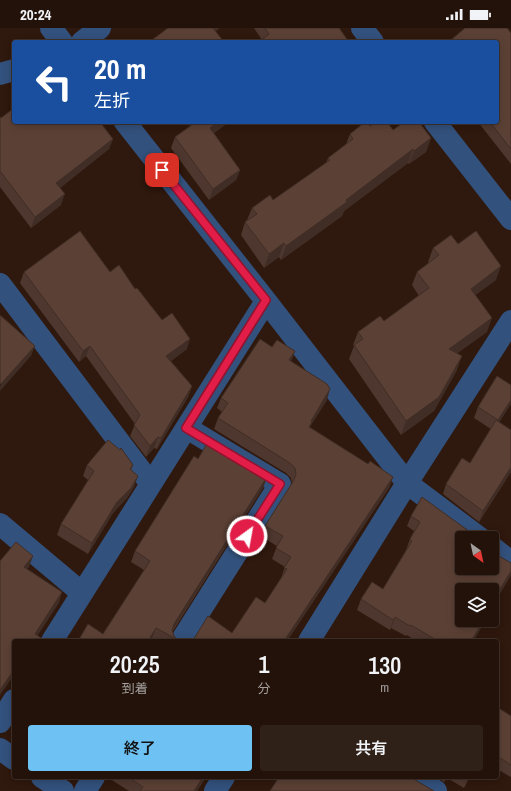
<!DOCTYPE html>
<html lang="ja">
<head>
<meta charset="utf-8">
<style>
	body { margin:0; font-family:"Archivo Narrow","Noto Sans JP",sans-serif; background:#2f2018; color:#f1f3f6; height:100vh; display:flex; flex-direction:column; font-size:15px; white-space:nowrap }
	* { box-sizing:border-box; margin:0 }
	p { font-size:13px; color:#a39e9c }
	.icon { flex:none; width:22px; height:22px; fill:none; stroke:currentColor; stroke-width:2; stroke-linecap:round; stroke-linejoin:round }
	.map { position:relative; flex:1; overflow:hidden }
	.panel { position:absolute; left:12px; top:611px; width:487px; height:140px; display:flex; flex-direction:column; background:#23120a; border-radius:4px; box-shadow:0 2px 10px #0003,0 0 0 1px #40322b }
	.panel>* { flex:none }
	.banner { position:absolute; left:12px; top:12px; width:487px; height:84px; border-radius:4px; box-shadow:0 2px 10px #0003,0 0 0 1px #40322b; background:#1a4fa0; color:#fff; overflow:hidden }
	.needle { width:26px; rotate:147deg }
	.buttons { position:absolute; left:455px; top:503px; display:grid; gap:8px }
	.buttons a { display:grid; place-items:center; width:44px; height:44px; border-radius:4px; background:#23120a; box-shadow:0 2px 10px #0003,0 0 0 1px #40322b; font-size:20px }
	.pin { position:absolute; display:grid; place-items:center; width:34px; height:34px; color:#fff; margin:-17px; border-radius:8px; box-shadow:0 2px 6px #0006 }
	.me { position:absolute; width:44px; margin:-22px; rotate:32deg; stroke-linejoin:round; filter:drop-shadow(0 0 3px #0008) }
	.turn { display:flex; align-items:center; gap:14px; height:84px; padding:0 16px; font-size:18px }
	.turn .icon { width:52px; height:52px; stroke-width:2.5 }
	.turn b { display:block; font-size:28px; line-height:34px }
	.eta { display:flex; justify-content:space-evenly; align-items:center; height:68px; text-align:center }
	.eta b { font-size:24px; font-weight:600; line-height:28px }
	.cta { display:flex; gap:8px; margin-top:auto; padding:8px 16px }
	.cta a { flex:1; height:46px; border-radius:4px; background:#6dc2f3; color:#111; font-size:16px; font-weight:600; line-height:46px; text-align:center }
	.cta a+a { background:#2f2018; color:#f1f3f6 }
	.status { display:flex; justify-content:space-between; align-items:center; height:28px; padding:0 20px; background:#23120a; direction:ltr }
	.status svg { height:11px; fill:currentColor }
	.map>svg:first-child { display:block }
</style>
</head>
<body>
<div class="status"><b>20:24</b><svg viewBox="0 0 49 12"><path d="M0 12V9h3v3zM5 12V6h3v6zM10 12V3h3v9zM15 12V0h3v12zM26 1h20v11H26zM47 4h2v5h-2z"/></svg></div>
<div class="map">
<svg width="511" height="763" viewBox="0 0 511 763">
	<rect width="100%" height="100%" fill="#2f180d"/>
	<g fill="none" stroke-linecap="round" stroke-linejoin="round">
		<path stroke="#32517c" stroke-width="22" d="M51 0 62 14
			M362 0 373 14
			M82 14 100 0
			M0 46 14 42
			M125 94 266 273 407 455 480 510
			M435 94 511 191
			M0 256 151 456
			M0 496 82 565
			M492 519 511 534
			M52 613 151 456 266 273
			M181 613 280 456 187 400
			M309 613 407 455 511 293
			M0 694 14 672
			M0 721 14 731
			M42 749 63 763
			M413 749 436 763
			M85 763 94 749
			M215 763 224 749"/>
	</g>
	<path fill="#4e372e" d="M254 0H340V1L262 12Z
		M511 5V136L478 94H497V14H451L452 11Z
		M0 89 1 90 113 111 109 121 60 160 61 177 31 200 0 159Z
		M187 94H229L214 105 240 142 236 152 209 172 171 120 175 109 190 98Z
		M370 98 393 102 431 110 426 124 409 136 408 135 344 183 342 188 281 232 279 229 264 240 241 207 245 194 247 192 252 180 273 172 326 135 328 130 346 116 350 106Z
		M458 216 496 252 475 267 487 304 457 325V342L434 383 401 407 349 331 354 318 353 317 358 304 384 293 419 268 412 257 417 244 429 235 428 234 433 220Z
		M24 244H110L135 261 187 321 171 333 192 358 188 369 157 421 154 420 146 429 130 408 135 396 86 328 79 334 20 255Z
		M272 319 295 323 291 333 327 372 311 397 310 399 368 436 393 449 389 460 287 613 232 605 265 575 281 551V550L285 539 272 531 277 518 262 509 265 498 292 456 291 450 286 445 214 401 218 390 222 384 217 380 221 370Z
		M497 348 500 395 511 402V444L479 494 443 466 446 456 470 435 491 401 474 390 478 379Z
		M198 431 267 449 263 460 173 603 174 608 178 612 177 613H156L152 610 103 606 144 542 131 534 135 523Z
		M87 437H133L131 443 134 459 127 470 113 485 88 526 57 507 61 496 88 452 83 448Z
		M411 488 470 504 468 510 511 547 495 574 486 592 473 613H416L407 607 406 608 391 600 390 602 357 582 361 571 383 561 406 522 410 511 414 503 407 498Z
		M497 679 511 688V749L497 741Z
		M107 749H206L197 763H129Z
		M436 749H470L464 760 447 750 444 754Z"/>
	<path fill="#402d25" d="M212 0H220L208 9Z
		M218 94H229L206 111 210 100Z
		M431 110 426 124 409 136 414 123Z
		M113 111 109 121 52 166 56 155Z
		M413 121 408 135 344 183 342 188 281 232 286 218 346 172Z
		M240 142 236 152 209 172 213 161Z
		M65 166 61 177 31 200 35 189Z
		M284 215 279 229 264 240 269 226Z
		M501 238 496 252 466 274 471 261Z
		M492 290 487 304 444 335 449 321Z
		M190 311 187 321 162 339 166 328Z
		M35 318 31 328 0 363V359L1 356Z
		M90 318 86 328 79 334 83 323Z
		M295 323 291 334 289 332Z
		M462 328 457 342 434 383 401 407 406 393Z
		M192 358 188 369 157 421 161 410Z
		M330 361 327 372 311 397 308 404 305 410 311 393Z
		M511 372V376L494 403 498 392Z
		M158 409 154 420 146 429 150 418Z
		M511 439V444L479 494 483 483Z
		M138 448 134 459 127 470 113 485 88 526 92 515 117 474Z
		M267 449 263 460 170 606 174 596Z
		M393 449 389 460 287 613H284Z
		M33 528 29 539 20 550 24 539Z
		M511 543V547L495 574 492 582V578L494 571Z
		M62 564 59 575 34 613 35 606Z
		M395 589 391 600 390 602 393 592Z
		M484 592H486L473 613H471Z
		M156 600 152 610 150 613H148Z
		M14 642V647L0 667V662Z
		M203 749H206L197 763H194Z
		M468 749H470L464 760Z"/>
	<path fill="#5b4035" stroke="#402d25" d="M168 0H213L224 14H149Z
		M265 0H339L349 14H259L269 6Z
		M465 0H507L511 5V121L490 94H497V14H455L452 11Z
		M14 80V94H100L113 111 56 155 65 166 35 189 0 143V89L1 90Z
		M196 94H218L210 100 240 142 213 161 175 109Z
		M365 94H367L370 98 376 94H387L393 102 404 94H419L431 110 414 123 413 121 346 172 347 174 286 218 284 215 269 226 245 194 257 186 252 180 270 167 273 172 330 132 328 130 353 111 350 106Z
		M80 203 110 244 119 237 135 261 137 260 162 292 172 285 190 311 166 328 192 358 161 410 158 409 150 418 134 397 140 387 90 318 83 323 24 244Z
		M476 203 501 238 471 261 492 290 449 321 462 328 439 369 406 393 354 317 363 311 358 304 380 288 384 293 429 260 417 244 439 227 433 220 451 207 458 216Z
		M0 287 35 318 1 356 0 355Z
		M260 311 272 319 277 312 295 323 289 332 327 356 330 361 311 393 312 394 309 399 368 436 370 433 393 449 284 613H191L195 609 208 588 232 605 256 569 265 575 287 541 284 540 291 529 276 520 283 508 265 498 294 452 296 446 295 440 290 435 218 390 228 375 221 370Z
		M497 348 511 357V372L498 392 478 379Z
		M496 392 511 402V439L483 483 446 456 462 430 470 435Z
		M108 412 120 422 121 420 133 437 130 441 138 448 131 460 117 474 92 515 61 496 94 443 87 437Z
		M208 414 267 449 174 596 172 602 174 608 178 612 156 600 148 613H78L88 596 103 606 150 533 135 523 194 428 198 431Z
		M422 469 470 504 467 509 469 510H462V540H492V524L511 535V543L494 571 496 572 492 578V562H462V592H484L471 613H438L411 597 410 598 395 589 393 592 361 571 372 554 383 561 412 513 410 511 420 494 411 488Z
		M16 514 33 528 24 539 62 564 35 606 46 613H14V642L0 662V533Z
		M497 679 511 688V737L497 728Z
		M128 749H203L194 763H140L143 759Z
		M279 749H410L434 763H270Z"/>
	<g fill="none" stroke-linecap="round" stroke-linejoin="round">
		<g stroke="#92132f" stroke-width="10">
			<path id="route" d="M162 142 266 272 186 400 280 456 247 508"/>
		</g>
		<use href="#route" stroke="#e11d48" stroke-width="7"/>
	</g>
</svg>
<div class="buttons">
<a><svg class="needle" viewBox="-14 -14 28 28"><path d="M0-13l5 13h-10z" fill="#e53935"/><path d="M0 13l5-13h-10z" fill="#a39e9c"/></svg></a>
<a><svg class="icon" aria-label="layers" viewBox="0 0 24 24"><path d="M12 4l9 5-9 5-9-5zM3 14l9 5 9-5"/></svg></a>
</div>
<div class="pin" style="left:162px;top:142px;background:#d93025"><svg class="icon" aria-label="arrive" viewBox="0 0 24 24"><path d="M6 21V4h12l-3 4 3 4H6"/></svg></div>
<svg class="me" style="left:247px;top:508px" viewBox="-20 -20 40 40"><circle r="17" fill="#e11d48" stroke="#fff" stroke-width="3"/><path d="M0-11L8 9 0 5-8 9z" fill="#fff"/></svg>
<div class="banner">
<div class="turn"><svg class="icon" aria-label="left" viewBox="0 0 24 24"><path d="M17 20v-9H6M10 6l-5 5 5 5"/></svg><div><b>20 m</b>左折</div></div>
</div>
<section class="panel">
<div class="eta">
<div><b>20:25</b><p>到着</p></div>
<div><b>1</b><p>分</p></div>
<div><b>130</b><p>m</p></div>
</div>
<div class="cta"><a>終了</a><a>共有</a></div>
</section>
</div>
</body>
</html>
